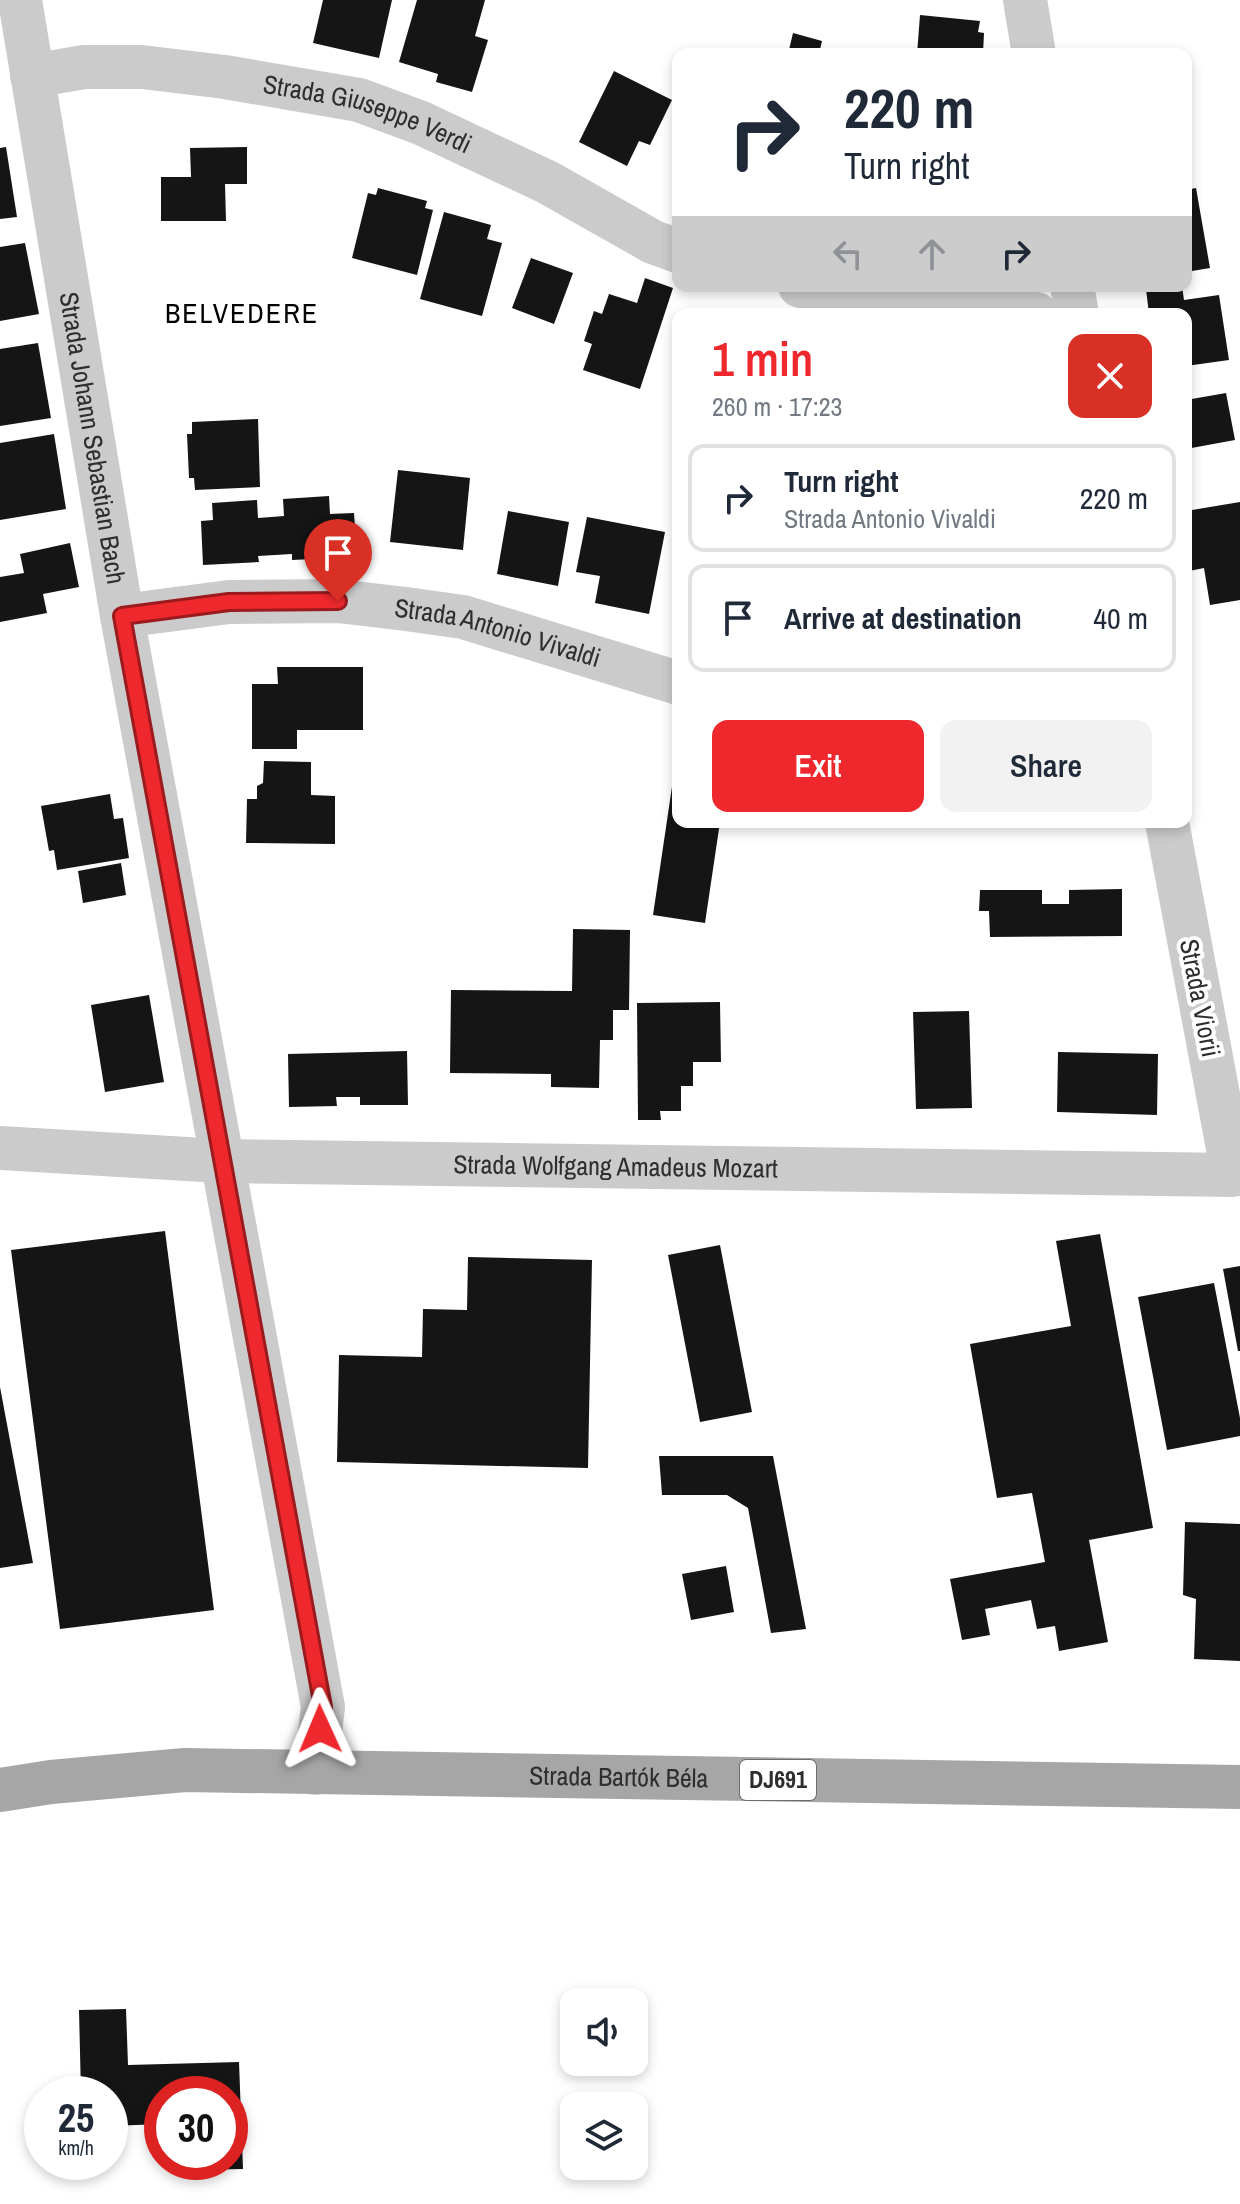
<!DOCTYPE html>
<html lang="en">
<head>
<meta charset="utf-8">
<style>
	body { margin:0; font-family:"Archivo Narrow",sans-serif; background:#f2f2f3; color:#1f2937; height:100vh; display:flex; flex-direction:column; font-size:30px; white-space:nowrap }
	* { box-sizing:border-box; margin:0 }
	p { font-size:26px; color:#747a83 }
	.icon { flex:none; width:44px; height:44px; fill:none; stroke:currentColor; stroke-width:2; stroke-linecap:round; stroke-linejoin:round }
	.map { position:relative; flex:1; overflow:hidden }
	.details { position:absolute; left:672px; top:308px; width:520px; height:520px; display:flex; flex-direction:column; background:#fff; border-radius:16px; box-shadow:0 4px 12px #0003 }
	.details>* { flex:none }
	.top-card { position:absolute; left:672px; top:48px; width:520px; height:244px; border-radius:16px; box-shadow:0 4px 12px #0003; background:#fff; color:#1f2937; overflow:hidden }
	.tools { position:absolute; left:560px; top:1988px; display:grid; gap:16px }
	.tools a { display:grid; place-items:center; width:88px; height:88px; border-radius:16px; background:#fff; box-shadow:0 4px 12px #0003; font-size:40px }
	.speed { position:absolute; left:24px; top:2076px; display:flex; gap:16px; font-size:40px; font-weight:700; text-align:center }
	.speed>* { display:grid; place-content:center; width:104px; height:104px; border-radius:50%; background:#fff; box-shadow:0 4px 12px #0003; line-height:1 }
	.speed small { font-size:20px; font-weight:400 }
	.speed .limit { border:12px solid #d22; background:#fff; color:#111 }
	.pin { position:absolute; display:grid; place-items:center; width:68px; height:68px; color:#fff; margin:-82px -34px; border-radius:50% 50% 50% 0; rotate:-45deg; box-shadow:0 0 8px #0007 }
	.pin .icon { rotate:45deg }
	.me { position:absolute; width:88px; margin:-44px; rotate:359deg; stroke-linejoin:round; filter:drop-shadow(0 0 6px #0008) }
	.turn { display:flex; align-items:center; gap:28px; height:168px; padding:0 40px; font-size:36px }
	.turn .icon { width:104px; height:104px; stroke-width:2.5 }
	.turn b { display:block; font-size:56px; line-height:68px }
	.lanes { display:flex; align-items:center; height:76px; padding:0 40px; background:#0003; justify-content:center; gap:40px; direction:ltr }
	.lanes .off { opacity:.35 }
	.round { display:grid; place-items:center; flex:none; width:84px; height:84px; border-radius:16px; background:#f2f2f3 }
	.summary { display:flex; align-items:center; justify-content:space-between; height:136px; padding:0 40px }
	h1 { font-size:48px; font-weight:600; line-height:60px; color:#ee282d }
	.cta { display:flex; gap:16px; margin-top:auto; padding:16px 40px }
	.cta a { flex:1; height:92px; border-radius:16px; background:#ee282d; color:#fff; font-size:32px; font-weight:600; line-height:92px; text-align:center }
	.cta a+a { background:#f2f2f3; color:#1f2937 }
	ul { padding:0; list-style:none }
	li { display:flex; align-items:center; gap:24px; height:108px; margin:0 16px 12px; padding:0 24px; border:4px solid #e0e1e3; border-radius:16px }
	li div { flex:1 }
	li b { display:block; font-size:30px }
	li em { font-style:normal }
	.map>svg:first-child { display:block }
</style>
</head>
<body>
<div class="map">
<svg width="1240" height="2204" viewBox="0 0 1240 2204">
	<rect width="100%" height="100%" fill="#fff"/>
	<path fill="#151515" d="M323 0H392L379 58 313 43Z
		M417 0H485L475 36 488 40 472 92 436 82 438 74 399 62Z
		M920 15 980 21 978 32 984 33 983 54H917Z
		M793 33 822 41 819 54H788Z
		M614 71 672 100 650 145 639 141 627 166 579 142Z
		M6 147 17 217 0 219V148Z
		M247 147V184H225L226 221H161V177H191L190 148Z
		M378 188 427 201 425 208 433 210 417 275 352 258 368 193 376 195Z
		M1196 188 1210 268 1186 272V190Z
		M444 212 491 225 487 239 502 243 482 316 420 299Z
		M25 243 39 314 0 321V247Z
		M531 258 573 273 554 324 512 308Z
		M645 278 673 288 640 389 583 370 592 344 584 341 594 311 602 314 609 294 637 303Z
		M1163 286H1182L1184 300 1219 295 1229 360 1186 366V314H1149L1146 289Z
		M38 343 51 418 0 426V349Z
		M1226 393 1235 440 1186 449V400Z
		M258 419 260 487 195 490 194 478H189L187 434H192V422Z
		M54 434 66 509 0 520V443Z
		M398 470 470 478 463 550 390 542Z
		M329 496 330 514 354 513 357 557 292 560V554L258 556 259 562 203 565 201 521 213 520 212 503 257 500 258 518 284 516 283 499Z
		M1240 502V600L1210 605 1204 568 1189 571 1186 551V511Z
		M508 511 569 522 558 586 497 574Z
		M587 517 665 532 649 614 595 603 600 576 576 572Z
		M70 543 79 587 43 594 47 613 0 622V577L24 573 20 554Z
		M677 601H678V622L672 620Z
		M277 667H363V730H297V749H252V684H278Z
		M264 761 311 762V795L335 796V844L246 843 247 799H257V786L263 783Z
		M673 780H678V822H720L705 923 653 915Z
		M110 794 114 819 123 818 129 858 57 870 54 850 49 851 41 806Z
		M121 863 126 895 83 903 78 871Z
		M1122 889V936L990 937 989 911H979L980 890H1042V904H1069V890Z
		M573 929 630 930 629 1010H613V1040H600L599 1088 551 1087V1074L450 1073 451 990 572 991Z
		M149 995 164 1082 105 1092 91 1005Z
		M720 1002 721 1062H693V1086H681V1111H660L661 1120H638L637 1003Z
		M969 1011 972 1108 916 1109 913 1012Z
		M407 1051 408 1105H360V1097H336L337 1106 289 1107 288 1054Z
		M1058 1052 1158 1054 1157 1115 1057 1112Z
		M165 1231 214 1610 60 1629 11 1250Z
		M1100 1234 1153 1528 1089 1540 1108 1642 1059 1651 1055 1626 1037 1629 1031 1600 985 1609 990 1635 962 1640 950 1579 1045 1562 1032 1493 997 1498 970 1344 1071 1326 1056 1241Z
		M720 1245 752 1412 700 1422 668 1255Z
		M468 1257 592 1260 588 1468 337 1462 339 1355 422 1357 423 1309 467 1310Z
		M1240 1266V1351H1238L1223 1269Z
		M1214 1283 1240 1418V1436L1167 1450 1138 1297Z
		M0 1387 33 1563 0 1568Z
		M659 1456H773L806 1629 771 1633 748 1508 727 1495H662Z
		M1185 1522 1240 1524V1661L1194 1659 1196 1599 1183 1595Z
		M726 1566 734 1612 691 1620 682 1574Z
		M126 2009 128 2065 239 2062 243 2169 191 2170V2162H230V2094H162V2124L110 2126V2094H81L79 2010Z"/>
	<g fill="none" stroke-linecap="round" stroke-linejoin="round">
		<g stroke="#cbcbcb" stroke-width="44">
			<path id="s1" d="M20 0 122 616 323 1707 315 1773"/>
			<path d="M1025 0 1034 54"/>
			<path id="s2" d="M32 76 84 67H142L225 77 359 100 421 123 547 182 653 242 678 251"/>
			<path d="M800 286 891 300 1036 314"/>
			<path d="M1072 286 1077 314"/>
			<path id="s3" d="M122 616 229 602 338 601 406 609 463 617 678 683"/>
			<path id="s4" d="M0 1148 221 1161 1233 1175 1167 822"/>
		</g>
		<path stroke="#a6a6a6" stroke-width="44" id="s5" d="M0 1790 51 1782 185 1770 1240 1787"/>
	</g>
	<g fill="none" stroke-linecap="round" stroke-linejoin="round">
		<g stroke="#9b1a1d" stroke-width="20">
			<path id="route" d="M320 1729 323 1707 122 616 229 602 338 601"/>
		</g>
		<use href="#route" stroke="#ee282d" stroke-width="14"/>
	</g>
	<g text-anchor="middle" stroke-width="8" stroke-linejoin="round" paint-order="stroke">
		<rect fill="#fff" stroke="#6d6d6d" stroke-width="2" x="740" y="1760" width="76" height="40" rx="6"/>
		<g font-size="24" font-weight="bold" fill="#2e2e2e">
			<text x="778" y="1788">DJ691</text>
		</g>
		<g font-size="26" fill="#2e2e2e" stroke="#fff">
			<text dy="9" stroke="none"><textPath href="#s2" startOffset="342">Strada Giuseppe Verdi</textPath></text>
			<text dy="9" stroke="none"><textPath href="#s1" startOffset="444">Strada Johann Sebastian Bach</textPath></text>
			<text dy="9" stroke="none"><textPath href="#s3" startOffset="380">Strada Antonio Vivaldi</textPath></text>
			<text transform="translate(1200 998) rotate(79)" y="9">Strada Viorii</text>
			<text dy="9" stroke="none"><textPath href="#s4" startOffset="616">Strada Wolfgang Amadeus Mozart</textPath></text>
			<text dy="9" stroke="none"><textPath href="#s5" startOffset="620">Strada Bartók Béla</textPath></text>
		</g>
		<g font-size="28" letter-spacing="2" fill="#000" stroke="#fff">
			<text x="242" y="323">BELVEDERE</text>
		</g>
	</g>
</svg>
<div class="tools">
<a><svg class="icon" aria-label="sound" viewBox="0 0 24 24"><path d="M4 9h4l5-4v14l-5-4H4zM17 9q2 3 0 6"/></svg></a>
<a><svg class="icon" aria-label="layers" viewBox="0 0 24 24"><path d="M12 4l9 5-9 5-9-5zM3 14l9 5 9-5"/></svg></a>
</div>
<div class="speed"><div>25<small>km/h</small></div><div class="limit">30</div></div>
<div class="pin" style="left:338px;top:601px;background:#d93025"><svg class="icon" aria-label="arrive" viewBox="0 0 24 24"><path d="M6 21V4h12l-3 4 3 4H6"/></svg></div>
<svg class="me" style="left:320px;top:1729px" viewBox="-20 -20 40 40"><path d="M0-17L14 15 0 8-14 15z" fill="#ee282d" stroke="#fff" stroke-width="4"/></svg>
<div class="top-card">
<div class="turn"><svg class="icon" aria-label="right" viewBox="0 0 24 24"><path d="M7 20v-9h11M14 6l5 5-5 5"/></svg><div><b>220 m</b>Turn right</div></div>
<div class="lanes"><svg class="icon off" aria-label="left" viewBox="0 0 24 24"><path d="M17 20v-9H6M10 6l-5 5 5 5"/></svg><svg class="icon off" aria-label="ahead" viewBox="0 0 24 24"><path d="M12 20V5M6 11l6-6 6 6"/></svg><svg class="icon" aria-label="right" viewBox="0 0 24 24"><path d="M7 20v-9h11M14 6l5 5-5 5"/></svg></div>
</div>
<section class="details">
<div class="summary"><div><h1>1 min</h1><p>260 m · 17:23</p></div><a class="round" style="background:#d93025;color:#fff"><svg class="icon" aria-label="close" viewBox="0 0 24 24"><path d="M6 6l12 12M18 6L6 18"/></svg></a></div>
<ul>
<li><svg class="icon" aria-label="right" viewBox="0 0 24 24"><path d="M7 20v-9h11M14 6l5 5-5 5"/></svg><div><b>Turn right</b><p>Strada Antonio Vivaldi</p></div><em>220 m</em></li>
<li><svg class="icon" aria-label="arrive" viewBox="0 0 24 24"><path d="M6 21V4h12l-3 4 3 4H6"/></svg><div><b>Arrive at destination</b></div><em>40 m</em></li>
</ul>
<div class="cta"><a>Exit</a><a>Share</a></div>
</section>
</div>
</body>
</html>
